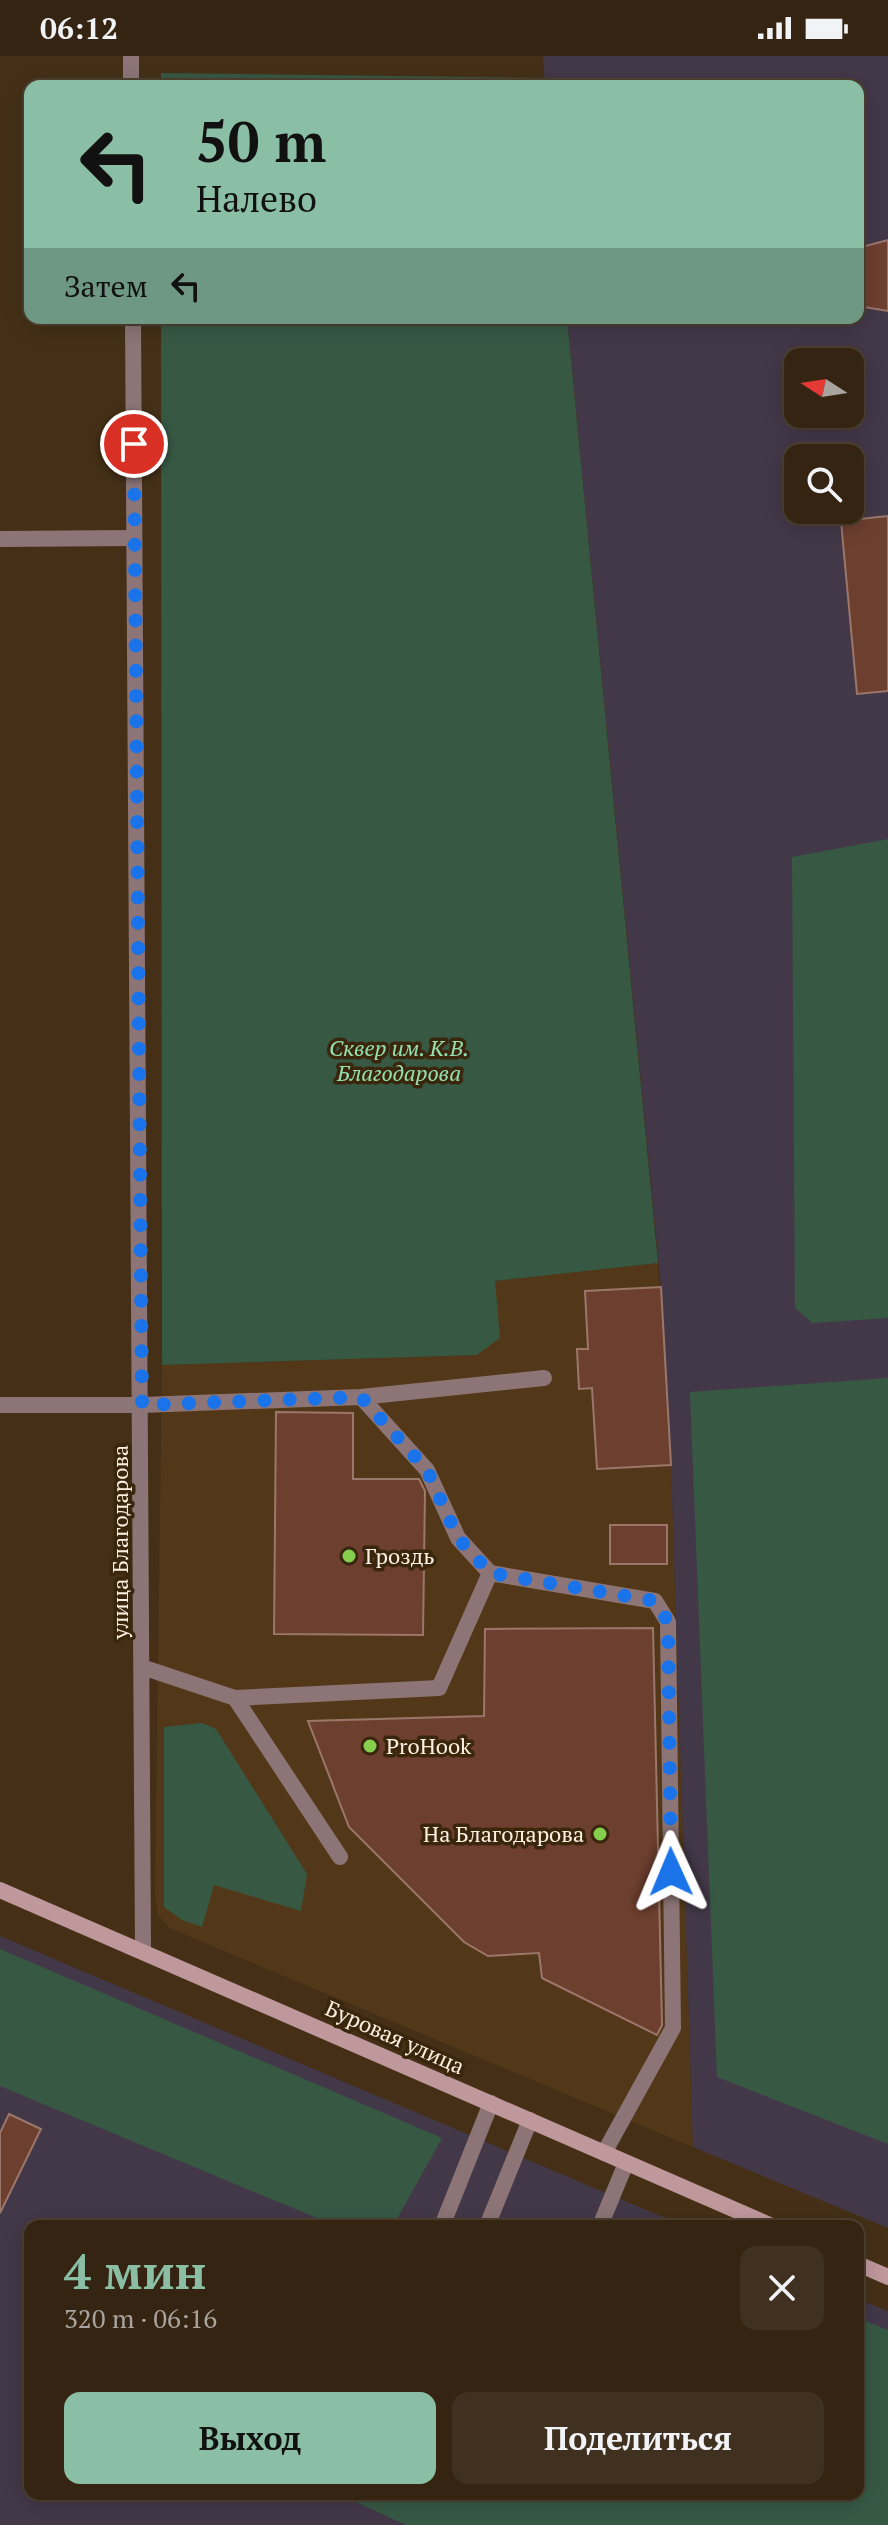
<!DOCTYPE html>
<html lang="ru">
<head>
<meta charset="utf-8">
<style>
	body { margin:0; font-family:"PT Serif",serif; background:#3f301f; color:#f1f3f6; height:100vh; display:flex; flex-direction:column; font-size:30px; white-space:nowrap }
	* { box-sizing:border-box; margin:0 }
	p { font-size:26px; color:#a9a49f }
	.icon { flex:none; width:44px; height:44px; fill:none; stroke:currentColor; stroke-width:2; stroke-linecap:round; stroke-linejoin:round }
	.map { position:relative; flex:1; overflow:hidden }
	.side { position:absolute; left:24px; top:2164px; width:840px; height:280px; display:flex; flex-direction:column; background:#342411; border-radius:16px; box-shadow:0 4px 20px #0003,0 0 0 2px #4e4131 }
	.side>* { flex:none }
	.top-card { position:absolute; left:24px; top:24px; width:840px; height:244px; border-radius:16px; box-shadow:0 4px 20px #0003,0 0 0 2px #4e4131; background:#8abfa5; color:#111; overflow:hidden }
	.needle { width:52px; rotate:282deg }
	.buttons { position:absolute; left:784px; top:292px; display:grid; gap:16px }
	.buttons a { display:grid; place-items:center; width:80px; height:80px; border-radius:16px; background:#342411; box-shadow:0 4px 20px #0003,0 0 0 2px #4e4131; font-size:40px }
	.pin { position:absolute; display:grid; place-items:center; width:68px; height:68px; color:#fff; margin:-34px; border:4px solid #fff; border-radius:50%; box-shadow:0 2px 8px #0007 }
	.me { position:absolute; width:88px; margin:-44px; rotate:359deg; stroke-linejoin:round; filter:drop-shadow(0 0 6px #0008) }
	.turn { display:flex; align-items:center; gap:28px; height:168px; padding:0 40px; font-size:36px }
	.turn .icon { width:104px; height:104px; stroke-width:2.5 }
	.turn b { display:block; font-size:56px; line-height:68px }
	.then { display:flex; align-items:center; height:76px; padding:0 40px; background:#0003; gap:16px; font-size:30px }
	.round { display:grid; place-items:center; flex:none; width:84px; height:84px; border-radius:16px; background:#3f301f }
	.headline { display:flex; align-items:center; justify-content:space-between; height:136px; padding:0 40px }
	h1 { font-size:48px; font-weight:800; line-height:60px; color:#8abfa5 }
	.primary-button { display:flex; gap:16px; margin-top:auto; padding:16px 40px }
	.primary-button a { flex:1; height:92px; border-radius:16px; background:#8abfa5; color:#111; font-size:32px; font-weight:800; line-height:92px; text-align:center }
	.primary-button a+a { background:#3f301f; color:#f1f3f6 }
	.status { display:flex; justify-content:space-between; align-items:center; height:56px; padding:0 40px; background:#342411; direction:ltr }
	.status svg { height:22px; fill:currentColor }
	.map>svg:first-child { display:block }
</style>
</head>
<body>
<div class="status"><b>06:12</b><svg viewBox="0 0 49 12"><path d="M0 12V9h3v3zM5 12V6h3v6zM10 12V3h3v9zM15 12V0h3v12zM26 1h20v11H26zM47 4h2v5h-2z"/></svg></div>
<div class="map">
<svg width="888" height="2469" viewBox="0 0 888 2469">
	<rect width="100%" height="100%" fill="#453017"/>
	<path fill="#523818" d="M658 1207 671 1409 693 2091 169 1872 158 1859 155 1837 162 1309 477 1299 499 1282 494 1225Z"/>
	<path fill="#433848" fill-rule="evenodd" d="M543 0H888V2172L693 2091 671 1409 661 1231 567 262H858V30H545ZM798 306H850V358H798ZM798 402H850V454H798Z
		M0 1880 684 2170H30V2438H858V2243L888 2255V2469H0Z"/>
	<path fill="#375944" d="M161 17 544 22 545 30H161Z
		M161 262H567L658 1207 495 1225 500 1282 477 1299 162 1309Z
		M888 783V1262L813 1267 795 1252 792 801Z
		M888 1322V2088L717 2021 690 1336Z
		M202 1667 216 1673 307 1818 301 1855 214 1829 202 1871 182 1864 164 1851V1671Z
		M0 1893 442 2082 393 2170H336L0 2030Z
		M858 2262 888 2274V2469H406L358 2447 363 2438H858Z"/>
	<path fill="#6d3f2f" stroke="#9b776b" stroke-width="2" d="M888 184V255L858 250V192Z
		M888 460V635L857 638 841 465Z
		M661 1231 671 1409 597 1413 592 1332 579 1333 577 1293H588L585 1235Z
		M276 1356 353 1357V1423H419L425 1435 423 1579 274 1578Z
		M610 1469H667V1508H610Z
		M653 1572 662 1969 657 1979 542 1922 539 1897 488 1900 464 1886 349 1771 308 1665 484 1660 485 1573Z
		M9 2058 41 2073 0 2157V2077Z"/>
	<g fill="none" stroke-linecap="round" stroke-linejoin="round">
		<path stroke="#8d7577" stroke-width="16" d="M0 483 134 482
			M361 1341 544 1322
			M0 1349H142L361 1341 427 1414 458 1482 490 1517 655 1545 668 1566 673 1972 604 2097
			M142 1611 235 1642 340 1801
			M235 1642 439 1632 490 1517
			M442 2170 491 2047
			M487 2170 530 2064
			M600 2170 626 2107"/>
		<path stroke="#8d7577" stroke-width="16" d="M131 0V30
			M133 262 143 1895"/>
		<path stroke="#bf989c" stroke-width="16" d="M0 1834 772 2170
			M858 2208 888 2221"/>
	</g>
	<g fill="none" stroke-linecap="round" stroke-linejoin="round">
		<path stroke="#1a73e8" stroke-width="14" stroke-dasharray="0 25.2" d="M134 388 142 1349 361 1341 427 1414 458 1482 490 1517 655 1545 668 1566 671 1816"/>
	</g>
	<g fill="#85cf4c" stroke="#3a260d" stroke-width="3">
		<circle cx="349" cy="1500" r="8"/>
		<circle cx="370" cy="1690" r="8"/>
		<circle cx="600" cy="1778" r="8"/>
	</g>
	<g text-anchor="middle" stroke-width="7" stroke-linejoin="round" paint-order="stroke">
		<g font-size="22" font-style="italic" fill="#95e0b1" stroke="#3a260d">
			<text x="399" y="1000">Сквер им. К.В.<tspan x="399" dy="25">Благодарова</tspan></text>
		</g>
		<g font-size="22" fill="#fdf0e1" stroke="#3a260d">
			<text transform="translate(120 1486) rotate(-90)" y="8">улица Благодарова</text>
			<text transform="translate(395 1981) rotate(24)" y="8">Буровая улица</text>
		</g>
		<g font-size="22" fill="#fdf0e1" stroke="#3a260d" text-anchor="start">
			<text x="365" y="1508">Гроздь</text>
			<text x="386" y="1698">ProHook</text>
			<text x="584" y="1786" text-anchor="end">На Благодарова</text>
		</g>
	</g>
</svg>
<div class="buttons">
<a><svg class="needle" viewBox="-14 -14 28 28"><path d="M0-13l5 13h-10z" fill="#e53935"/><path d="M0 13l5-13h-10z" fill="#a9a49f"/></svg></a>
<a><svg class="icon" aria-label="search" viewBox="0 0 24 24"><circle cx="10" cy="10" r="6"/><path d="M15 15l6 6"/></svg></a>
</div>
<div class="pin" style="left:134px;top:388px;background:#d93025"><svg class="icon" aria-label="arrive" viewBox="0 0 24 24"><path d="M6 21V4h12l-3 4 3 4H6"/></svg></div>
<svg class="me" style="left:671px;top:1816px" viewBox="-20 -20 40 40"><path d="M0-17L14 15 0 8-14 15z" fill="#1a73e8" stroke="#fff" stroke-width="4"/></svg>
<div class="top-card">
<div class="turn"><svg class="icon" aria-label="left" viewBox="0 0 24 24"><path d="M17 20v-9H6M10 6l-5 5 5 5"/></svg><div><b>50 m</b>Налево</div></div>
<div class="then">Затем<svg class="icon" aria-label="left" viewBox="0 0 24 24"><path d="M17 20v-9H6M10 6l-5 5 5 5"/></svg></div>
</div>
<section class="side">
<div class="headline"><div><h1>4 мин</h1><p>320 m · 06:16</p></div><a class="round"><svg class="icon" aria-label="close" viewBox="0 0 24 24"><path d="M6 6l12 12M18 6L6 18"/></svg></a></div>
<div class="primary-button"><a>Выход</a><a>Поделиться</a></div>
</section>
</div>
</body>
</html>
